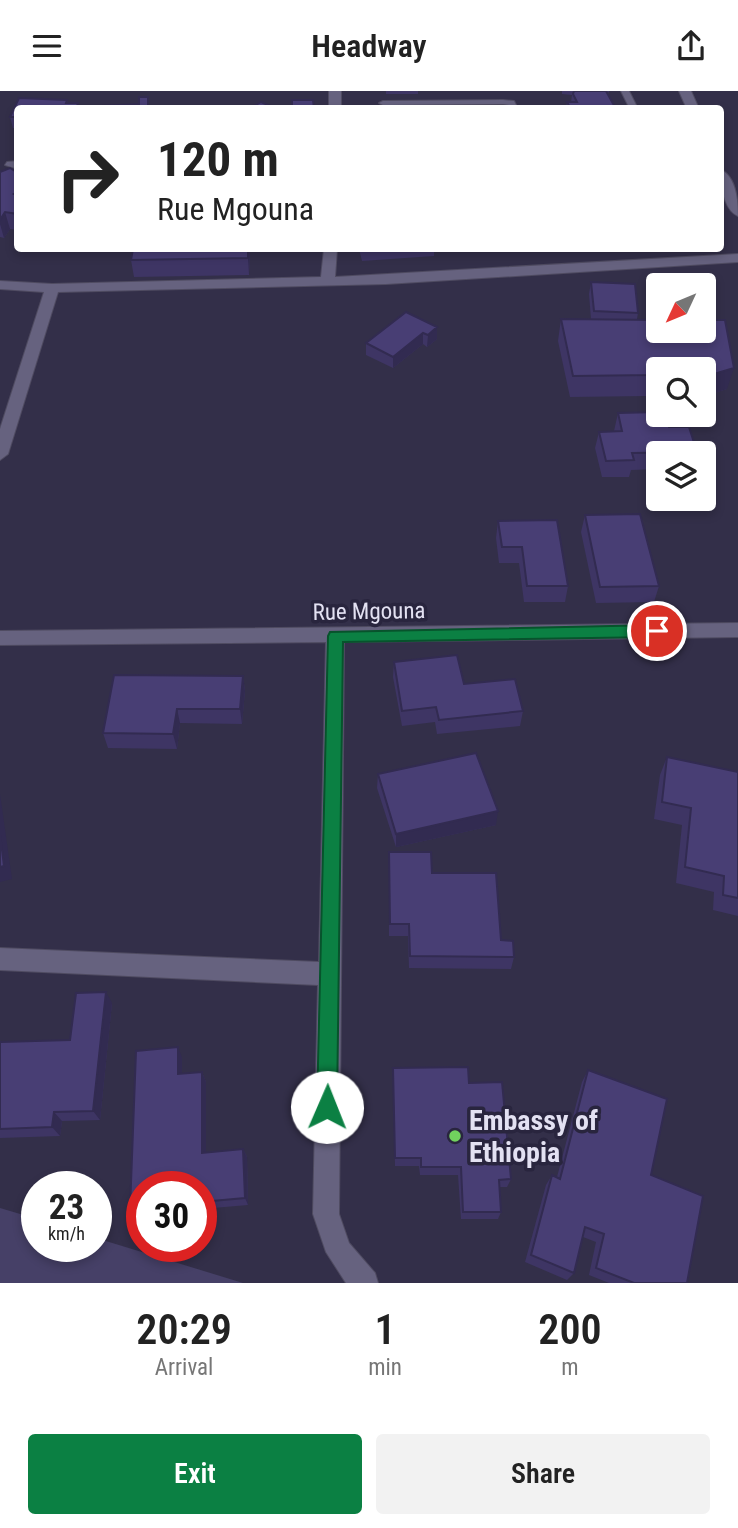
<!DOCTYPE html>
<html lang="en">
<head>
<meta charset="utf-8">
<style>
	body { margin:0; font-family:"Roboto Condensed",sans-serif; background:#f2f2f2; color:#222; height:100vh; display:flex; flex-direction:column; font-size:26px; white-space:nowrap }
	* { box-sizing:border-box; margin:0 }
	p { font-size:23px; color:#767676 }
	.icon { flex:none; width:38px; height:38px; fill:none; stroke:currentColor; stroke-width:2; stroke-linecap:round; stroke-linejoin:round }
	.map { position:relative; height:1192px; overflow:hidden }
	.panel { display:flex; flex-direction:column; background:#fff; flex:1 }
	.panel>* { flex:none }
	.top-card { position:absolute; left:14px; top:14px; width:710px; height:147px; border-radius:7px; box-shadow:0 4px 10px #0003; background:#fff; color:#222; overflow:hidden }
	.needle { width:46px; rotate:226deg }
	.controls { position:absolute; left:646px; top:182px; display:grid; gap:14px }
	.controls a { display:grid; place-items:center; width:70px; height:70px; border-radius:7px; background:#fff; box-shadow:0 4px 10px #0003; font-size:35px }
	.speed { position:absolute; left:21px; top:1080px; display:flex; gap:14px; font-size:35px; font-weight:700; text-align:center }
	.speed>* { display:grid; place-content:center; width:91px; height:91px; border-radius:50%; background:#fff; box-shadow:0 4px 10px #0003; line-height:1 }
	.speed small { font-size:18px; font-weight:400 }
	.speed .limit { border:10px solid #d22; background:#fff; color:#111 }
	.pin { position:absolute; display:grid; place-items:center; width:60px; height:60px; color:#fff; margin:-30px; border:4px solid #fff; border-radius:50%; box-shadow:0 2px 7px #0007 }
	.me { position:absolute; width:77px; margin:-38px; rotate:1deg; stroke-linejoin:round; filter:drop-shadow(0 0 5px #0008) }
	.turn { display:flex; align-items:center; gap:24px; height:147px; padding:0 28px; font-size:32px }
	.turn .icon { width:91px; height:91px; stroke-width:2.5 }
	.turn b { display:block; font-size:49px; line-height:60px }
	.eta { display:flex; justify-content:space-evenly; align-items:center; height:119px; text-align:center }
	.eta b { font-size:42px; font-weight:600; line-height:49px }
	.button { display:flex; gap:14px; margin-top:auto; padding:14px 28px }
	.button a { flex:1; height:80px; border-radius:7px; background:#0b8043; color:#fff; font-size:28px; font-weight:600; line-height:80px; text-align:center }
	.button a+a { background:#f2f2f2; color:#222 }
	header { display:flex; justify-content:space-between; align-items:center; height:91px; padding:0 28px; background:#fff; font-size:32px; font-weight:600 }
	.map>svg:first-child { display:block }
</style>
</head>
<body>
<header><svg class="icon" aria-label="menu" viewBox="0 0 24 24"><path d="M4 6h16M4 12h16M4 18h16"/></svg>Headway<svg class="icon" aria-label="share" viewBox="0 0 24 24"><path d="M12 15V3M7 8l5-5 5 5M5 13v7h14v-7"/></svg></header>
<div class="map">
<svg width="738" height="1192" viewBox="0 0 738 1192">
	<rect width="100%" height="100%" fill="#332f49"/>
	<path fill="#464067" d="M0 1117 37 1128V1155H96V1147L243 1192H0Z"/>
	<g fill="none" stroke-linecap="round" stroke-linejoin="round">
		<g stroke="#4f4b61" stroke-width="2">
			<path id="service" d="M621 0H629L638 18H630Z
				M503 9 514 10 518 18H511L509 14 503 13 383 14 379 12 383 10Z"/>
		</g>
		<g stroke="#4f4b61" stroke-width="2">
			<path id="minor" d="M329 0H341V18H329Z
				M18 70V78L5 74 7 71Z
				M324 158H337L335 186 738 163V171L386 193 58 201 8 363 0 369V338L44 201 0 198V190L52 193 321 186Z
				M738 532V546L344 551 339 1123 349 1152 375 1182 378 1192H346L326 1161 313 1123 318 894 0 879V857L319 871 326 551 0 554V540Z"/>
		</g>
		<g stroke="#4f4b61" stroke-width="2">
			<path id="secondary" d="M679 0H691L699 18H687Z
				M721 79C736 86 738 110 738 125 723 118 721 94 721 79Z"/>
		</g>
		<use href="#service" fill="#66627f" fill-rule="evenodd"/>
		<use href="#minor" fill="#66627f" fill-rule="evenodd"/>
		<use href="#secondary" fill="#66627f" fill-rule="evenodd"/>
	</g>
	<path fill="#3e3564" d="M386 0H418V3H386Z
		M562 0H609L608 4 616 18H566L567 11H571L572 4 562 3Z
		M19 7 67 9 68 12H78L79 18H18V37H13L10 26Z
		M0 81 18 82V139L10 138 4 147 0 146Z
		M133 158H250L249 184 134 186 131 169Z
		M359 158H434V165L362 170Z
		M444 158H508V159L444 161Z
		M591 191 638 222 637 228 704 240 727 298 708 304H704V278H658V301L648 300 647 305 570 306 558 250 561 228H591L589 203Z
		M437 236V248L427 256 423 253 393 277 366 264V252Z
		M618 322 669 336 697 361V362H658V378L631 379 629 386H602L595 357 599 341 614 340Z
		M585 424 659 495 654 511 596 512 581 441Z
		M498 430 568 495 565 511H524L519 472H499L496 447Z
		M394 571 464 593 523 620 520 635 437 643 435 631 402 635 393 586Z
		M243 585 245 600 242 633 180 632 177 658 108 657 103 642Z
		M667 666 738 681V825L713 819 714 801 676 792 682 734 654 728 660 684Z
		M378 683 496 734 396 756 377 697Z
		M389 761 432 782 501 849 514 866 511 878 409 877 408 845H389Z
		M112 912 100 1029 62 1030 60 1045 0 1047V951L70 949Z
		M182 966V983L202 981 206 991V1062L243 1058 247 1066 248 1114 201 1118V1096H142V1124L136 1125 130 1118Z
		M393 977 469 992 511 1088 507 1096H499L501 1121 498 1128H461L458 1084H420L419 1075H395Z
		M588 979 651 1084 687 1192H609L589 1184 596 1151 583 1146 574 1182 567 1189 525 1171 546 1094 552 1084 557 1086 582 991Z"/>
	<path fill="#322b51" d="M5 121 10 138 4 147 0 133V129Z
		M248 158H250L249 184 248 167Z
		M437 236V248L427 256 428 244Z
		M423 242V253L393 277V266Z
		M734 277 727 298 708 304 714 283Z
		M243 585 245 600 242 633 240 618Z
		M177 618 180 632 177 658 173 643Z
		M0 703 12 788 0 791Z
		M498 720 496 734 396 756V743Z
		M106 901 112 912 100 1029 93 1020Z
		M178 956 182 966V993L178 983Z
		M202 981 206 991V1070L202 1062Z
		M54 1021 62 1030 60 1045 52 1036Z
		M243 1058 247 1066 248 1114 245 1107Z"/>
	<path fill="#483e74" stroke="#322b51" stroke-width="2" d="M574 0H606L616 18H571L567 11H577L573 3Z
		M139 6H148V18H84V16L139 13Z
		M19 7 67 9 66 12H78L76 18H18V26H10Z
		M292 9H313L314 18H287L292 15Z
		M261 11 277 18H249Z
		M10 77 18 82V101L14 103 18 105V123L5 121 0 129V81Z
		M133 158H248V167L131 169Z
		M591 191 635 193 638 222 594 220Z
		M406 221 437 236 428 244 423 242 393 266 366 252Z
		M561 228 658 229V240H704V229H725L734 277 714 283 704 282V278H658V279H650L652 284 573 285Z
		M658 321V324H665L669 336H689L697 361 632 362 634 369 606 370 599 341 622 340 618 322Z
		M640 423 659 495 600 496 585 424Z
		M557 429 568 495H527L522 456H502L498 430Z
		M457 564 464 593 515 588 523 620 439 629 436 616 402 620 394 571Z
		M114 584 243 585 240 618H177L173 643 103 642Z
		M476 662 498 720 396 743 378 683Z
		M667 666 738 681V807L723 804 724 785 685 776 691 717 662 711Z
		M0 743 4 775 0 776Z
		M389 761H431L432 782H496L501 849 513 850 514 866 410 865 409 833H390Z
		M106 901 93 1020 54 1021 52 1036 0 1038V951L70 949 76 902Z
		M178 956V983L202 981V1062L243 1058 245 1107 201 1111V1096H142V1117L130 1118 136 960Z
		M468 976 469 992 502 991 511 1088 499 1089 501 1121H463L461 1076H421V1067H395L393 977Z
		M588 979 667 1008 651 1084 703 1105 687 1192H634L596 1177 604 1143 585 1136 574 1182 531 1164 552 1084 560 1088Z"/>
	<path fill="#0b8043" stroke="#07532c" stroke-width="2" d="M657 534 665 540 657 546 343 551 337 1016 334 1023 327 1026 320 1023 317 1016 328 545 330 541Z"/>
	<circle fill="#71d25e" stroke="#29253e" stroke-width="2.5" cx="455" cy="1045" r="7"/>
	<g text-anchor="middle" stroke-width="7" stroke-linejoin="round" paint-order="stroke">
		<g font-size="23" fill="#e3e1f2" stroke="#29253e">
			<text transform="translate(369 520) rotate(-1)" y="8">Rue Mgouna</text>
		</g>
		<g font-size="28" font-weight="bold" fill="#e3e1f2" stroke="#29253e" text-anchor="start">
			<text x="469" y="1039">Embassy of<tspan x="469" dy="32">Ethiopia</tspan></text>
		</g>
	</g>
</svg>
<div class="controls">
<a><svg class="needle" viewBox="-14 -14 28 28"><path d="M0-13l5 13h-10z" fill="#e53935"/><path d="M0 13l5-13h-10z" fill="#767676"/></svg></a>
<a><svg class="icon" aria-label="search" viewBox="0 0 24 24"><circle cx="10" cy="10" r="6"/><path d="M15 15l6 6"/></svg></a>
<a><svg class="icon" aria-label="layers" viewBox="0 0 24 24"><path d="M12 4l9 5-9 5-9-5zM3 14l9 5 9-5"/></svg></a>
</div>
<div class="speed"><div>23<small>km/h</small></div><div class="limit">30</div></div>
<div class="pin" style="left:657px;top:540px;background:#d93025"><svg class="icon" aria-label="arrive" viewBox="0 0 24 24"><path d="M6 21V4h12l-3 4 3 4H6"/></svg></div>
<svg class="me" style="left:327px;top:1016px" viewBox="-20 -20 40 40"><circle r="19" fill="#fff"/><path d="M0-13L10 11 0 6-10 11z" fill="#0b8043"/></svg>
<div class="top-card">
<div class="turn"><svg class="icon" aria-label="right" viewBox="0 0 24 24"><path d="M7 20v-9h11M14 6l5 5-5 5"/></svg><div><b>120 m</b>Rue Mgouna</div></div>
</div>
</div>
<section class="panel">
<div class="eta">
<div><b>20:29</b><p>Arrival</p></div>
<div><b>1</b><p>min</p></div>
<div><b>200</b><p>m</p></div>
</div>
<div class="button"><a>Exit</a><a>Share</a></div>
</section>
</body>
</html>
